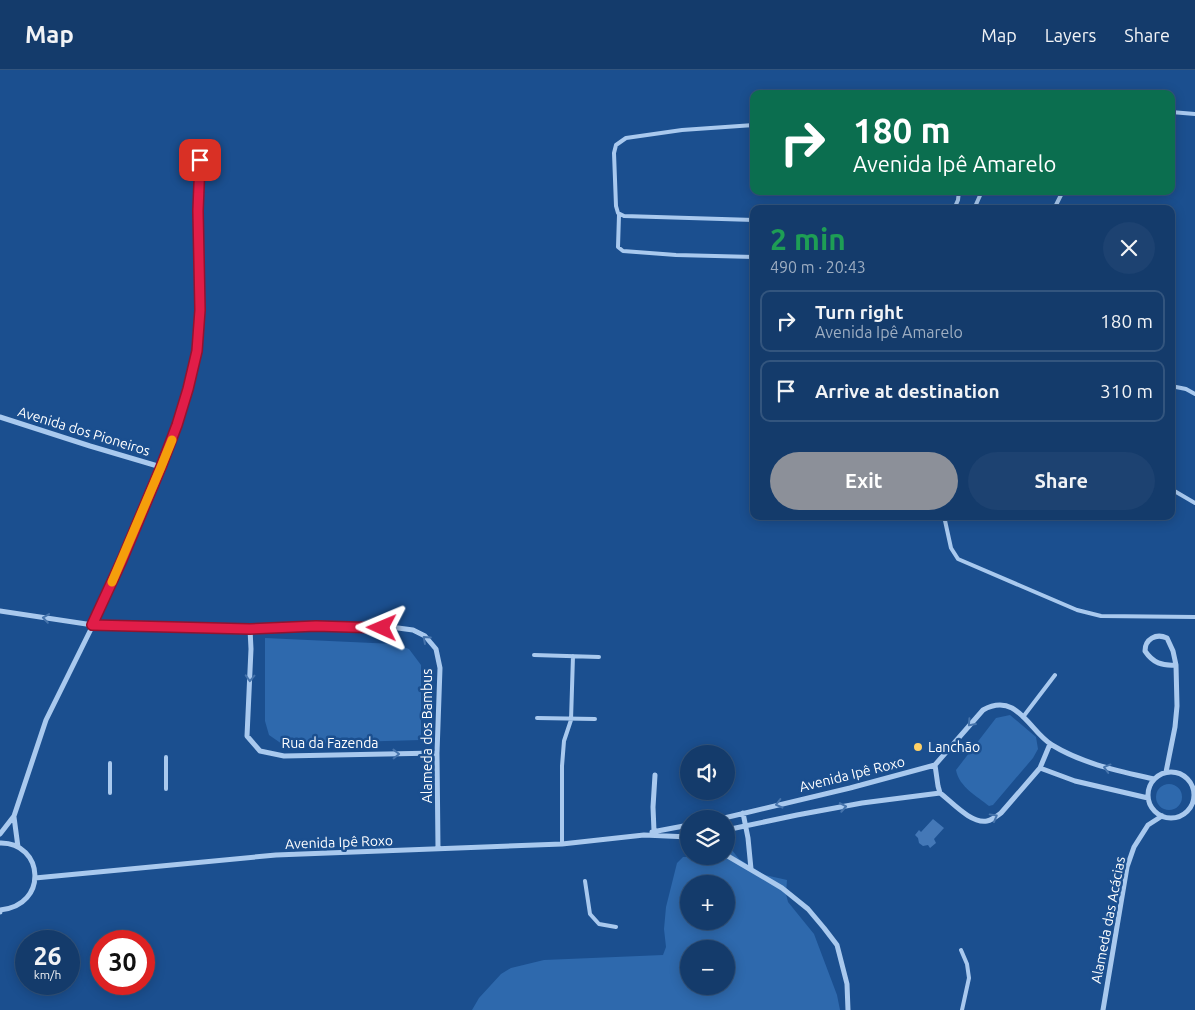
<!DOCTYPE html>
<html lang="en">
<head>
<meta charset="utf-8">
<style>
	body { margin:0; font-family:Ubuntu,sans-serif; background:#1d4271; color:#f1f3f6; height:100vh; display:flex; flex-direction:column; font-size:19px; white-space:nowrap }
	* { box-sizing:border-box; margin:0 }
	p { font-size:16px; color:#9dadc1 }
	.icon { flex:none; width:28px; height:28px; fill:none; stroke:currentColor; stroke-width:2; stroke-linecap:round; stroke-linejoin:round }
	.map { position:relative; flex:1; overflow:hidden }
	.drawer { position:absolute; left:750px; top:135px; width:425px; height:315px; display:flex; flex-direction:column; background:#143b6b; border-radius:10px; box-shadow:0 2px 12px #0003,0 0 0 1px #33557e }
	.drawer>* { flex:none }
	.hud { position:absolute; left:750px; top:20px; width:425px; height:105px; border-radius:10px; box-shadow:0 2px 12px #0003,0 0 0 1px #33557e; background:#0b6e4f; color:#fff; overflow:hidden }
	.tools { position:absolute; left:680px; top:675px; display:grid; gap:10px }
	.tools a { display:grid; place-items:center; width:55px; height:55px; border-radius:50%; background:#143b6b; box-shadow:0 2px 12px #0003,0 0 0 1px #33557e; font-size:25px }
	.speed { position:absolute; left:15px; top:860px; display:flex; gap:10px; font-size:25px; font-weight:700; text-align:center }
	.speed>* { display:grid; place-content:center; width:65px; height:65px; border-radius:50%; background:#143b6b; box-shadow:0 2px 12px #0003,0 0 0 1px #33557e; line-height:1 }
	.speed small { font-size:12px; font-weight:400 }
	.speed .limit { border:8px solid #d22; background:#fff; color:#111 }
	.pin { position:absolute; display:grid; place-items:center; width:42px; height:42px; color:#fff; margin:-21px; border-radius:10px; box-shadow:0 2px 8px #0006 }
	.me { position:absolute; width:55px; margin:-28px; rotate:271deg; stroke-linejoin:round; filter:drop-shadow(0 0 4px #0008) }
	.turn { display:flex; align-items:center; gap:18px; height:105px; padding:0 20px; font-size:22px }
	.turn .icon { width:65px; height:65px; stroke-width:2.5 }
	.turn b { display:block; font-size:35px; line-height:42px }
	.round { display:grid; place-items:center; flex:none; width:52px; height:52px; border-radius:26px; background:#1d4271 }
	.head { display:flex; align-items:center; justify-content:space-between; height:85px; padding:0 20px }
	h1 { font-size:30px; font-weight:700; line-height:38px; color:#1e9e55 }
	.cta { display:flex; gap:10px; margin-top:auto; padding:10px 20px }
	.cta a { flex:1; height:58px; border-radius:30px; background:#8c9099; color:#fff; font-size:20px; font-weight:700; line-height:58px; text-align:center }
	.cta a+a { background:#1d4271; color:#f1f3f6 }
	ul { padding:0; list-style:none }
	li { display:flex; align-items:center; gap:15px; height:62px; margin:0 10px 8px; padding:0 10px; border:2px solid #33557e; border-radius:10px }
	li div { flex:1 }
	li b { display:block; font-size:19px }
	li em { font-style:normal }
	header { display:flex; align-items:center; gap:30px; box-sizing:border-box; height:70px; padding:0 25px; background:#143b6b; border-bottom:1px solid #33557e }
	header strong { font-size:24px }
	nav { display:flex; gap:28px; margin-inline-start:auto; font-size:18px }
	.map>svg:first-child { display:block }
</style>
</head>
<body>
<header>
<strong>Map</strong>
<nav><a>Map</a><a>Layers</a><a>Share</a></nav>
</header>
<div class="map">
<svg width="1195" height="940" viewBox="0 0 1195 940">
	<rect width="100%" height="100%" fill="#1b4f8f"/>
	<path fill="#2e69ad" fill-rule="evenodd" d="M265 568 394 574 409 579 421 595V670L282 674 269 665 265 651Z
		M1010 645 1036 667 1038 679 1033 688 993 735 989 736C977 726 959 717 956 700L996 648Z
		M1156 727a13 13 0 1 1 26 0a13 13 0 1 1-26 0Z
		M726 775H728L739 789 765 805 787 810 786 824 788 832 814 864 837 925 840 940H472L479 928 501 904 511 898 544 890 663 885 666 877 664 859 666 837 677 793 683 787 726 786ZM689 814H726V851H689ZM689 879H726V916H689Z"/>
	<path fill="#4478b7" d="M933 749 944 758 934 769 936 773 930 778 928 775 923 776 919 773 918 768 915 765 919 760 921 762Z"/>
	<g fill="none" stroke-linecap="round" stroke-linejoin="round">
		<path stroke="#a9c9ee" stroke-width="4" d="M1171 42 1195 44
			M754 55 682 60 626 68 616 75 614 83 616 136 618 143 624 146 754 150
			M954 139 958 130 959 121
			M974 139 982 121
			M1054 139 1063 121
			M619 145 618 177 623 181 676 185 754 187
			M1171 316 1186 319 1195 324
			M1171 419 1195 433
			M944 446 951 478 958 489 1077 540 1101 546 1195 547
			M534 585 599 587
			M1023 647 1055 605
			M537 648 595 649
			M166 687V719
			M110 723V693
			M562 774V696L564 671 571 650 573 586
			M585 811 590 844 599 854 616 857
			M961 880 967 894 969 908 962 940"/>
		<path stroke="#a9c9ee" stroke-width="5" d="M0 347 90 376 161 397
			M0 541 93 555 250 559 316 556 398 558 413 560 425 566 436 579 440 598 437 683 438 778
			M250 559 251 579 247 666 260 681 284 686 437 683
			M935 695 938 716 940 723
			M1040 698 1050 674
			M1166 702 1175 657 1177 636 1176 595C1162 596 1153 593 1145 581 1145 569 1156 563 1167 568L1173 581 1176 595
			M1148 725a23 23 0 1 1 46 0a23 23 0 1 1-46 0Z
			M743 743 748 768 751 799
			M14 747 18 777
			M720 749 850 718 935 695 983 640C992 635 1002 633 1012 638 1028 647 1037 666 1052 675 1083 694 1119 701 1154 709
			M726 760 797 745 862 733 940 723C952 732 971 754 987 751 992 750 997 746 1001 743L1040 698 1075 711 1148 728
			M654 761 653 737 655 705
			M652 762 689 755
			M0 764 14 746 46 650 93 555 122 490 161 397 177 355 188 319 197 281 200 240 198 141 200 90
			M0 773C44 772 49 836 0 840V842
			M726 785 782 818 808 839 824 858 837 875 847 914 848 940
			M35 808 276 785 562 774 644 765 689 767
			M1103 940 1127 797 1134 777 1148 755 1162 746"/>
	</g>
	<defs><path id="oneway-chevron" d="M-2-3.5L2.5 0L-2 3.5" fill="none" stroke-width="1.6" stroke-linecap="round" stroke-linejoin="round" transform="scale(1.25)"/></defs>
	<g stroke="#4674ac">
		<use href="#oneway-chevron" transform="translate(46 548) rotate(-172)"/>
		<use href="#oneway-chevron" transform="translate(426 569) rotate(-138)"/>
		<use href="#oneway-chevron" transform="translate(250 608) rotate(92)"/>
		<use href="#oneway-chevron" transform="translate(971 653) rotate(132)"/>
		<use href="#oneway-chevron" transform="translate(396 684) rotate(-1)"/>
		<use href="#oneway-chevron" transform="translate(1107 698) rotate(-165)"/>
		<use href="#oneway-chevron" transform="translate(779 734) rotate(166)"/>
		<use href="#oneway-chevron" transform="translate(843 737) rotate(-10)"/>
		<use href="#oneway-chevron" transform="translate(994 747) rotate(-29)"/>
	</g>
	<g fill="none" stroke-linecap="round" stroke-linejoin="round">
		<g stroke="#92132f" stroke-width="12">
			<path id="route" d="M200 90 198 141 200 240 197 281 188 319 177 355 161 397 122 490 92 555 250 559 316 556 382 558"/>
		</g>
		<use href="#route" stroke="#e11d48" stroke-width="9"/>
		<path stroke="#f59e0b" stroke-width="9" d="M112 512 161 397 172 370"/>
	</g>
	<circle fill="#ffd166" stroke="#1b4f8f" stroke-width="2" cx="918" cy="677" r="5"/>
	<g text-anchor="middle" stroke-width="5" stroke-linejoin="round" paint-order="stroke">
		<g font-size="14" fill="#fff" stroke="#1b4f8f">
			<text transform="translate(84 361) rotate(17)" y="5">Avenida dos Pioneiros</text>
			<text transform="translate(427 666) rotate(-90)" y="5">Alameda dos Bambus</text>
			<text x="330" y="678">Rua da Fazenda</text>
			<text transform="translate(852 704) rotate(-14)" y="5">Avenida Ipê Roxo</text>
			<text transform="translate(339 772) rotate(-2)" y="5">Avenida Ipê Roxo</text>
			<text transform="translate(1108 850) rotate(-79)" y="5">Alameda das Acácias</text>
		</g>
		<g font-size="14" fill="#fff" stroke="#1b4f8f" text-anchor="start">
			<text x="928" y="682">Lanchão</text>
		</g>
	</g>
</svg>
<div class="tools">
<a><svg class="icon" aria-label="sound" viewBox="0 0 24 24"><path d="M4 9h4l5-4v14l-5-4H4zM17 9q2 3 0 6"/></svg></a>
<a><svg class="icon" aria-label="layers" viewBox="0 0 24 24"><path d="M12 4l9 5-9 5-9-5zM3 14l9 5 9-5"/></svg></a>
<a>+</a>
<a>−</a>
</div>
<div class="speed"><div>26<small>km/h</small></div><div class="limit">30</div></div>
<div class="pin" style="left:200px;top:90px;background:#d93025"><svg class="icon" aria-label="arrive" viewBox="0 0 24 24"><path d="M6 21V4h12l-3 4 3 4H6"/></svg></div>
<svg class="me" style="left:382px;top:558px" viewBox="-20 -20 40 40"><path d="M0-17L14 15 0 8-14 15z" fill="#e11d48" stroke="#fff" stroke-width="4"/></svg>
<div class="hud">
<div class="turn"><svg class="icon" aria-label="right" viewBox="0 0 24 24"><path d="M7 20v-9h11M14 6l5 5-5 5"/></svg><div><b>180 m</b>Avenida Ipê Amarelo</div></div>
</div>
<section class="drawer">
<div class="head"><div><h1>2 min</h1><p>490 m · 20:43</p></div><a class="round"><svg class="icon" aria-label="close" viewBox="0 0 24 24"><path d="M6 6l12 12M18 6L6 18"/></svg></a></div>
<ul>
<li><svg class="icon" aria-label="right" viewBox="0 0 24 24"><path d="M7 20v-9h11M14 6l5 5-5 5"/></svg><div><b>Turn right</b><p>Avenida Ipê Amarelo</p></div><em>180 m</em></li>
<li><svg class="icon" aria-label="arrive" viewBox="0 0 24 24"><path d="M6 21V4h12l-3 4 3 4H6"/></svg><div><b>Arrive at destination</b></div><em>310 m</em></li>
</ul>
<div class="cta"><a>Exit</a><a>Share</a></div>
</section>
</div>
</body>
</html>
